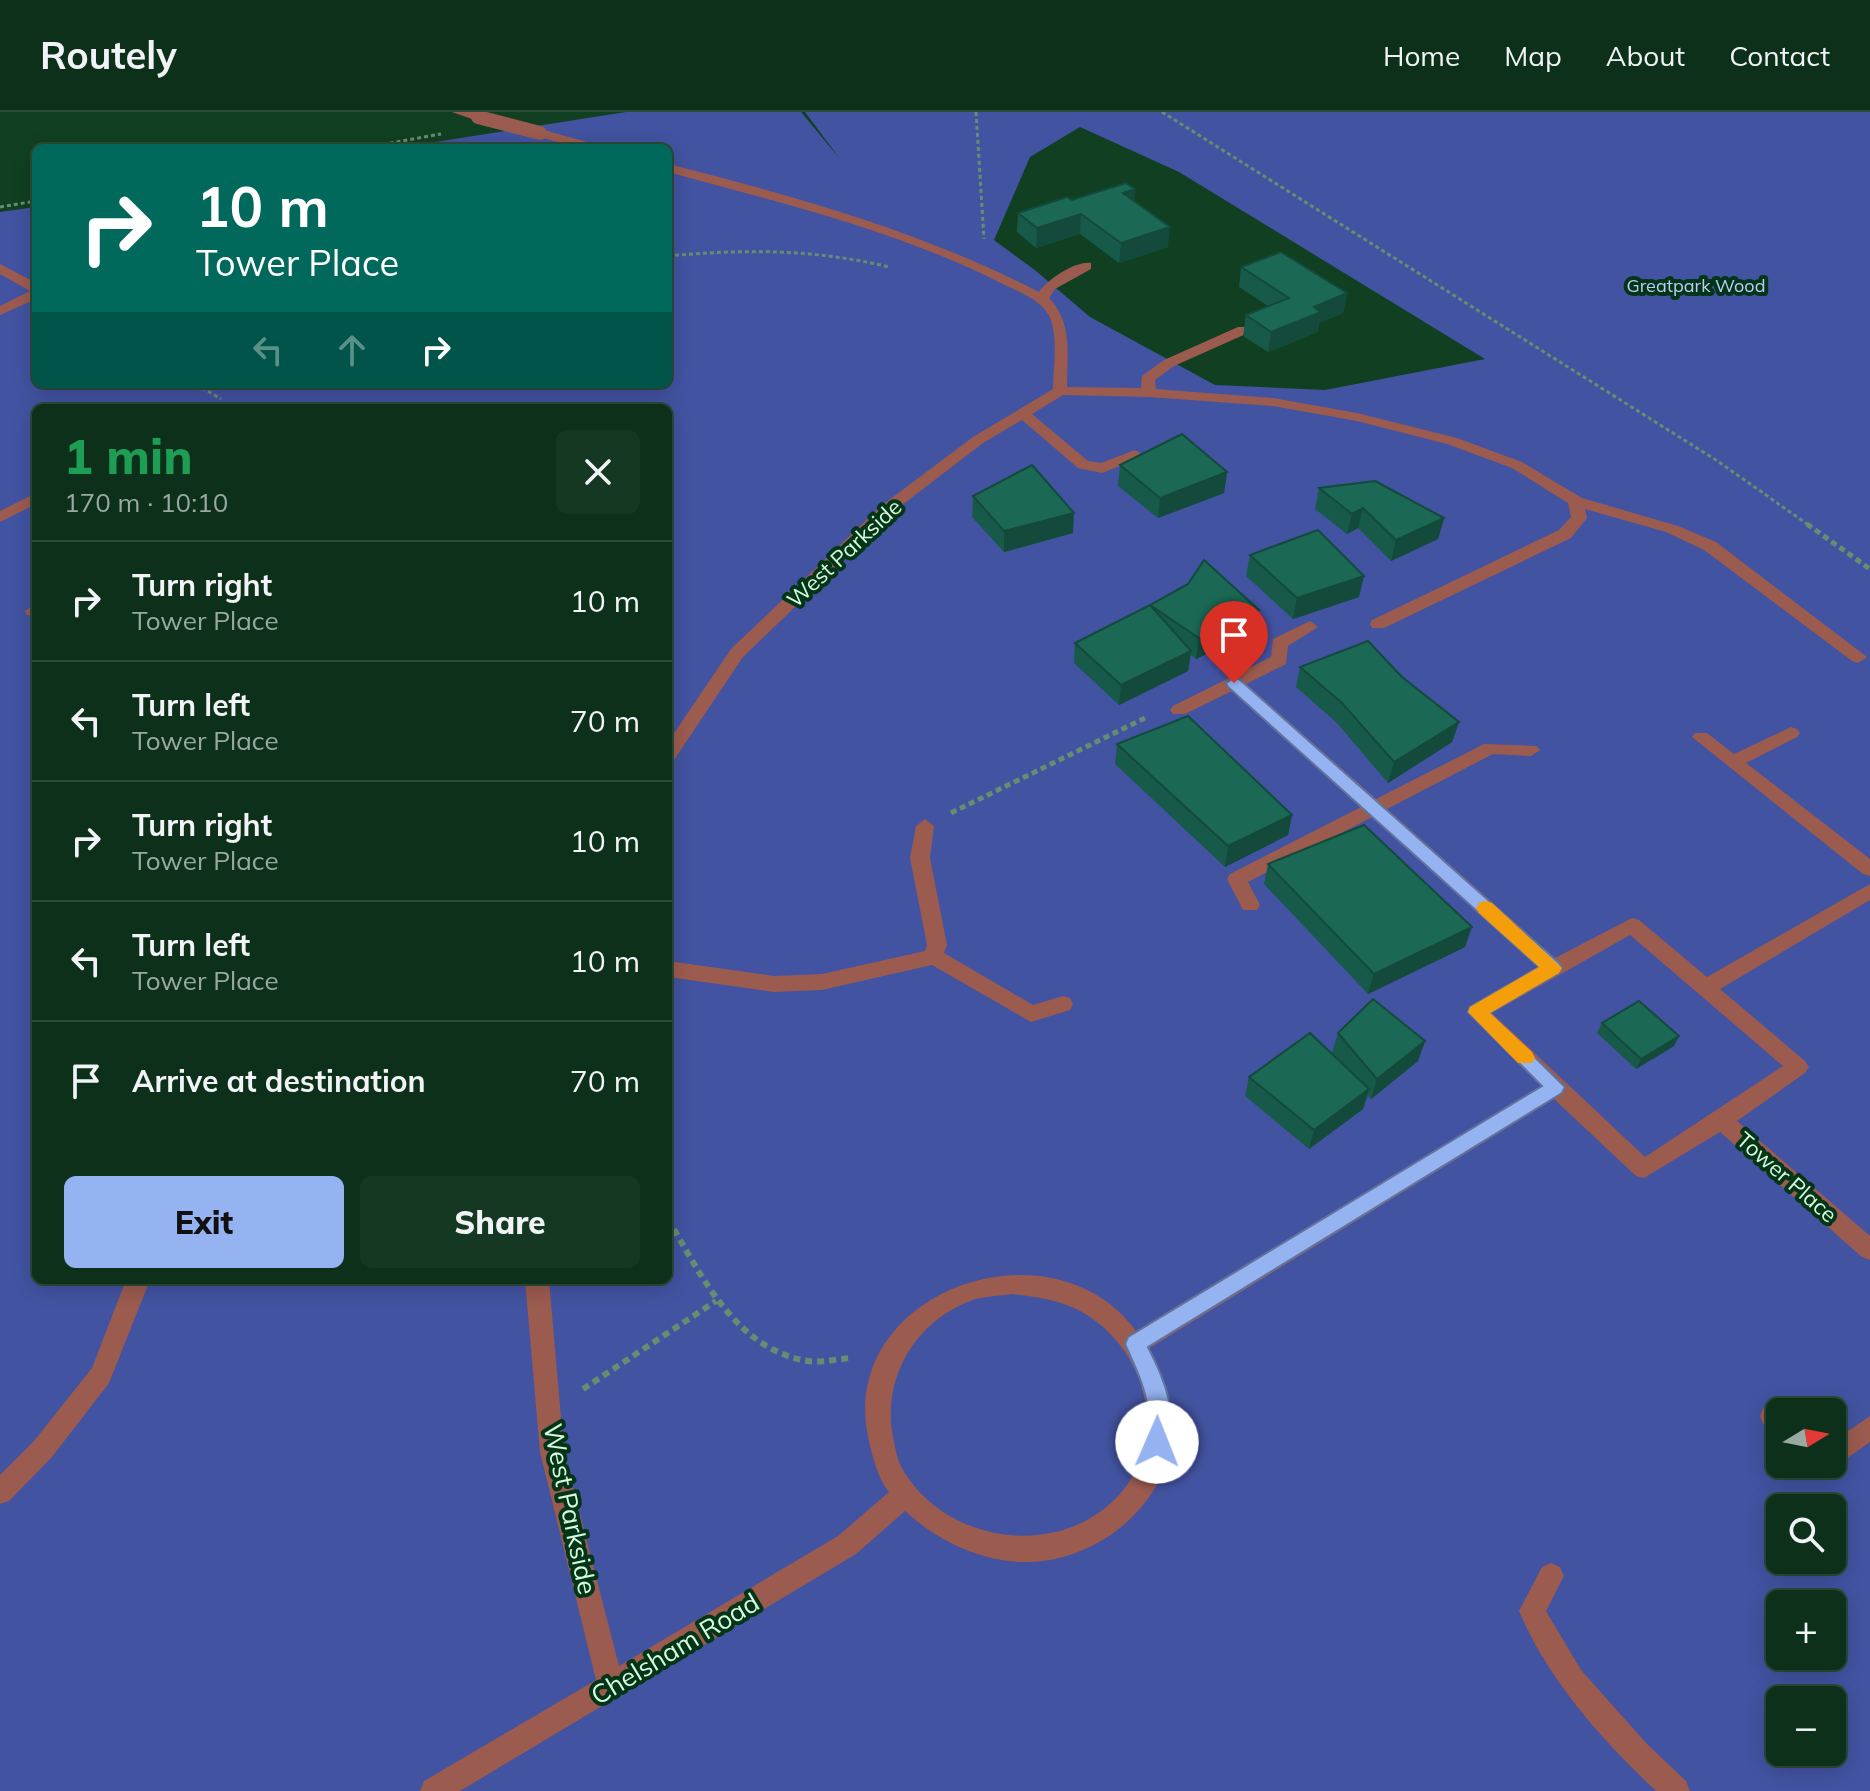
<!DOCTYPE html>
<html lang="en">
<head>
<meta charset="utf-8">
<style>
	body { margin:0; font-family:Mulish,sans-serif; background:#153822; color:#f1f3f6; height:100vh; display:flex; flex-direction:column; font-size:30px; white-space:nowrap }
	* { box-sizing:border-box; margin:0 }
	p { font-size:26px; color:#9aa9a2 }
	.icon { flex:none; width:44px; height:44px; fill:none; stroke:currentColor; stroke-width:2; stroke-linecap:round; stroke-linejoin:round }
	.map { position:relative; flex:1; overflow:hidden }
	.panel { position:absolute; left:32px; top:292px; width:640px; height:880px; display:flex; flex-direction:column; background:#0c3019; border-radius:12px; box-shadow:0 4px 20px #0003,0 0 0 2px #2c4b38 }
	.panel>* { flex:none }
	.guide { position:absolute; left:32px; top:32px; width:640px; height:244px; border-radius:12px; box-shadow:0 4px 20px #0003,0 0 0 2px #2c4b38; background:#00695c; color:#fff; overflow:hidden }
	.needle { width:52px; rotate:80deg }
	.controls { position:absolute; left:1766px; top:1286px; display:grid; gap:16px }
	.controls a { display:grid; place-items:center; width:80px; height:80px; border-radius:12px; background:#0c3019; box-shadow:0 4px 20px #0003,0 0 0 2px #2c4b38; font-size:40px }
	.pin { position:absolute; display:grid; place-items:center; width:68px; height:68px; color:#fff; margin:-82px -34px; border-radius:50% 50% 50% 0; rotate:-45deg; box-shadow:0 0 8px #0007 }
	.pin .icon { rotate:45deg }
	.me { position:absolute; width:88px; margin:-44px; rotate:1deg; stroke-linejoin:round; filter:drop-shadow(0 0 6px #0008) }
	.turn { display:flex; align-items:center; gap:28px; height:168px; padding:0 32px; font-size:36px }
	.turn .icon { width:104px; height:104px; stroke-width:2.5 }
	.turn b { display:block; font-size:56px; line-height:68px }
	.lanes { display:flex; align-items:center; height:76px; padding:0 32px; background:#0003; justify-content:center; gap:40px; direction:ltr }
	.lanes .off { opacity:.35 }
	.round { display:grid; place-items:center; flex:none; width:84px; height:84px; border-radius:12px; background:#153822 }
	.overview { display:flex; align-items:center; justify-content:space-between; height:136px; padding:0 32px }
	h1 { font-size:48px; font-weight:800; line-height:60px; color:#1e9e55 }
	.cta { display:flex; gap:16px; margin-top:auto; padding:16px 32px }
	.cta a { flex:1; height:92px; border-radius:12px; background:#95b2f1; color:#111; font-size:32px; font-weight:800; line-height:92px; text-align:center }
	.cta a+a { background:#153822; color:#f1f3f6 }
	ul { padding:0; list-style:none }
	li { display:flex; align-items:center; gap:24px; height:120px; padding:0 32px; border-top:2px solid #2c4b38 }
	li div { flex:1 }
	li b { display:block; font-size:30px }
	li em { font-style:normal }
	header { display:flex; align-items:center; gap:48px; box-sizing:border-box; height:112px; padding:0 40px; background:#0c3019; border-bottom:2px solid #2c4b38 }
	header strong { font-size:38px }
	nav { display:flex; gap:44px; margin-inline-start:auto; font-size:28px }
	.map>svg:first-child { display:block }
</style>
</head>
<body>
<header>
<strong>Routely</strong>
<nav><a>Home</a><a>Map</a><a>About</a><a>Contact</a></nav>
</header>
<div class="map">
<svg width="1870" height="1679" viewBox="0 0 1870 1679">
	<rect width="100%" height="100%" fill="#104021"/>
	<path fill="#4253a1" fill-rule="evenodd" d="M626 0H801L840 47 805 0H1870V1679H0V100L36 95V272H668V36H397ZM1080 15 1179 60 1485 247 1325 278 1215 273 1090 205 1036 159 994 128 1030 45ZM36 296H668V1168H36ZM1780 1300H1832V1352H1780ZM1780 1396H1832V1448H1780ZM1780 1492H1832V1544H1780ZM1780 1588H1832V1640H1780Z"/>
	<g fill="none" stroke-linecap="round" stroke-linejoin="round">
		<path stroke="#658e71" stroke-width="3" stroke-dasharray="4 3" stroke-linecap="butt" d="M976 0 984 127
			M1162 0 1716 348 1810 414
			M362 36 441 22
			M0 95 36 89
			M668 144C743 137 816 137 889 155
			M196 272 221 287"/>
		<path stroke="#658e71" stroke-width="5" stroke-dasharray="6 4" stroke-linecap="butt" d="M1807 412 1870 457
			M951 701 1147 605"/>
		<path stroke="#658e71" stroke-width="6" stroke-dasharray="7 5" stroke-linecap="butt" d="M668 1107C701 1163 736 1238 808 1249 822 1251 838 1247 852 1246
			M583 1277 716 1189"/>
		<path fill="#9c5b4f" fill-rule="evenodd" d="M452 0H473L484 5 478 9Z
			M540 17 598 33 600 36H580L536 24V18Z
			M668 52C795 84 923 120 1039 180 1048 167 1075 149 1091 151V157L1055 177 1049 186C1073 211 1067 243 1067 275L1141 276 1142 264 1164 248 1238 215H1248V221L1174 254 1155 268 1156 277 1273 286 1357 301 1457 326 1522 350 1582 386 1678 414 1716 430 1867 545 1858 551 1852 549 1704 438 1666 420 1585 397 1587 406 1571 426 1384 516H1372L1370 512 1372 508 1559 418 1571 405 1568 391 1512 356 1447 332 1357 309 1273 294 1149 285 1063 283 1032 302 1088 349 1101 351 1135 338 1143 343 1140 346 1102 361 1078 356 1022 308 983 331 893 400 743 545 674 648 668 650V630L731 537 881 394 973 325 1053 277C1053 255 1060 217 1046 199 1036 186 1019 180 1005 173 900 119 781 91 668 60Z
			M0 152 36 171V187L0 203V194L30 179 0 162Z
			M36 381V392L0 410V399Z
			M33 494H36V504L27 503 25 499Z
			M1310 509 1318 515 1288 534 1286 552 1246 572 1376 687 1484 632 1537 634 1540 638 1531 644 1493 642 1387 697 1555 846 1632 806 1639 808 1707 865 1870 772V788L1720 877 1805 949 1809 955 1805 961 1737 1009 1870 1124V1148L1862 1145 1720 1020 1644 1066 1636 1064 1554 987 1148 1237C1157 1255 1166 1273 1170 1294 1186 1379 1103 1453 1021 1450 977 1448 937 1428 905 1399L856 1442 460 1679H420L424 1669 596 1568 540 1340 525 1168H549L564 1340 619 1554 838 1424 889 1380C878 1366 873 1347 869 1329 834 1181 1051 1103 1136 1219L1541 974 1467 900 1470 894 1538 855 1372 705 1248 770 1260 793 1257 798H1243L1227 767 1230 762 1361 695 1232 579 1185 602H1173L1170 598 1173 594 1271 545 1273 527ZM1630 823 1783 954 1645 1045 1492 901ZM1012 1182C1036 1185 1061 1188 1082 1200 1150 1239 1172 1334 1112 1390 1052 1446 946 1430 903 1358 898 1350 896 1339 894 1330 880 1270 913 1211 970 1189 983 1184 999 1184 1012 1182Z
			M1791 615 1797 617 1800 621 1797 625 1746 651 1870 747V764L1863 762 1692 625 1695 621H1707L1734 642Z
			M925 707 934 714 930 746 947 833 944 841 1033 893 1063 884 1070 886 1073 892 1070 898 1031 910 932 853 822 878 774 880 668 865V849L774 864 822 862 925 839 927 833 910 746 916 714Z
			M126 1168H150L109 1271 52 1345 9 1389 0 1392V1363L34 1329 92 1256Z
			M1772 1293 1785 1300H1780V1322L1763 1312 1760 1304 1763 1296Z
			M1870 1304V1330L1832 1357 1823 1353 1832 1352V1330Z
			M1551 1451 1560 1455 1564 1464 1546 1499 1581 1558 1647 1632 1686 1669 1690 1679H1656C1602 1628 1548 1568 1519 1499L1542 1455Z"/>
		<path stroke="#9c5b4f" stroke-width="14" d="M478 5 540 21"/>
	</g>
	<path fill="#175a49" d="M1135 77 1134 90 1168 135 1119 151 1080 122 1036 136 1017 120 1018 101 1072 88Z
		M1241 155 1347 181 1343 201 1319 211 1318 220 1268 240 1243 224 1246 203 1268 194 1239 175Z
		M1120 353 1227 360 1224 381 1158 406 1118 374Z
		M1319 376 1444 406 1438 427 1391 449 1358 416 1347 422 1315 397Z
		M973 384 1073 421 1004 440 972 405Z
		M1250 443 1359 485 1293 507 1246 464Z
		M1150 493 1259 498 1256 518 1196 547 1191 543 1188 559 1119 593 1074 551 1075 531Z
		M1300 555 1402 565 1459 610 1452 630 1388 671 1337 611 1296 575Z
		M1117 632 1292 703 1288 723 1225 755 1115 652Z
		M1268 752 1465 835 1368 882 1264 772Z
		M1602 911 1674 934 1636 957 1597 921Z
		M1338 921 1425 929 1418 949 1371 987 1368 983 1363 997 1309 1037 1245 984 1249 965 1339 949 1332 941Z"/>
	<path fill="#134a3c" d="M1135 77 1134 97 1123 81Z
		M1081 102 1080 122 1036 136 1037 116Z
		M1170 115 1168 135 1119 151 1121 131Z
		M1347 181 1343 201 1319 211 1318 220 1268 240 1271 220 1314 195Z
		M1227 360 1224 381 1158 406 1160 386Z
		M1363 396 1358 416 1347 422 1352 402Z
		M1074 401 1073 421 1004 440V419Z
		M1444 406 1438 427 1391 449 1396 428Z
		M1364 464 1359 485 1293 507 1297 486Z
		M1259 498 1256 518 1196 547 1199 526Z
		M1191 539 1188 559 1119 593 1121 573Z
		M1459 610 1452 630 1388 671 1394 650Z
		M1292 703 1288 723 1225 755 1228 734Z
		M1472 815 1465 835 1368 882 1374 862Z
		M1679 924 1674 934 1636 957 1641 947Z
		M1425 929 1418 949 1371 987 1377 967Z
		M1369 977 1363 997 1309 1037 1314 1018Z"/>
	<path fill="#1b6955" stroke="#134a3c" stroke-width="2" d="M1126 71 1135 77 1123 81 1170 115 1121 131 1081 102 1037 116 1018 101 1067 85 1072 88Z
		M1281 140 1347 181 1314 195 1321 200 1271 220 1246 203 1289 186 1241 155Z
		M1182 322 1227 360 1160 386 1120 353Z
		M1032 353 1074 401 1004 419 973 384Z
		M1375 369 1444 406 1396 428 1363 396 1352 402 1319 376Z
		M1318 418 1364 464 1297 486 1250 443Z
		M1204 448 1259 498 1199 526 1150 493 1188 472Z
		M1150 493 1191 539 1121 573 1075 531Z
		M1368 529 1402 565 1459 610 1394 650 1342 591 1300 555Z
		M1188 604 1292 703 1228 734 1117 632Z
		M1364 713 1472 815 1374 862 1268 752Z
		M1373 887 1425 929 1377 967 1338 921Z
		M1639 889 1679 924 1641 947 1602 911Z
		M1310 921 1369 977 1314 1018 1249 965Z"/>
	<path fill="#95b2f1" stroke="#61749d" stroke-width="2" d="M1234 566 1239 567 1559 851 1562 856 1559 861 1490 901 1565 975 1562 981 1148 1235C1164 1266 1180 1303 1165 1338L1157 1341 1149 1338C1144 1327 1150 1318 1149 1306 1147 1278 1136 1257 1125 1232L1128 1225 1542 974 1468 900 1470 895 1539 855 1228 575 1226 571Z"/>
	<path fill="#f59e0b" d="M1485 789 1492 791 1562 856 1559 861 1490 901 1532 940 1535 946 1532 951H1518L1468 900 1470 895 1539 855 1479 801 1476 796 1479 791Z"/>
	<g text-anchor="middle" stroke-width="8" stroke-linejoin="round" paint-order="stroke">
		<g font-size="18" fill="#beccfb" stroke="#033517">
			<text x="1696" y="180">Greatpark Wood</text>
		</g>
		<g font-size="22" fill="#d9f9e0" stroke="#033517">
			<text transform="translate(844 441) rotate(-43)" y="8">West Parkside</text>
			<text transform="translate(1787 1065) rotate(41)" y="8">Tower Place</text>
		</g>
		<g font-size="26" fill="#d9f9e0" stroke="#033517">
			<text transform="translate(570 1397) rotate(78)" y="9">West Parkside</text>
			<text transform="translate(675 1537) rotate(-31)" y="9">Chelsham Road</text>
		</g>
	</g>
</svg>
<div class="controls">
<a><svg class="needle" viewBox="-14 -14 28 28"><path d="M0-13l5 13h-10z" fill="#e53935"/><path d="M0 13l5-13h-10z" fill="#9aa9a2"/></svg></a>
<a><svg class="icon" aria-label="search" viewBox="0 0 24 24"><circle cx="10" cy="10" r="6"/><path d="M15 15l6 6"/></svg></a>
<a>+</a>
<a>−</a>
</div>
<div class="pin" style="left:1234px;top:571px;background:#d93025"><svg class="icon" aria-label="arrive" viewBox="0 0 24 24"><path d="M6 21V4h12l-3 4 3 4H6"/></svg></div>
<svg class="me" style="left:1157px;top:1330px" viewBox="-20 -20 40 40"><circle r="19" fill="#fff"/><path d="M0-13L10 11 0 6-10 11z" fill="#95b2f1"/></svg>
<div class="guide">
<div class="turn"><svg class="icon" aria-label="right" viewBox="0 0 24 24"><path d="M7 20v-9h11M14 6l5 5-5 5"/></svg><div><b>10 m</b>Tower Place</div></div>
<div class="lanes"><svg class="icon off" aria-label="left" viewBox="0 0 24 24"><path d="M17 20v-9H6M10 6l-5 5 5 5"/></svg><svg class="icon off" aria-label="ahead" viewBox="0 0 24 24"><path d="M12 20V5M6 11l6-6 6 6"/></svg><svg class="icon" aria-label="right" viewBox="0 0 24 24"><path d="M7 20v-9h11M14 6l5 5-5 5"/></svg></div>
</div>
<section class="panel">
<div class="overview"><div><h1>1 min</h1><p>170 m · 10:10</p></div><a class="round"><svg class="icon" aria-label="close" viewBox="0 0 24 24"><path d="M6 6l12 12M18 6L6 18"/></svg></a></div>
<ul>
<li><svg class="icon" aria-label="right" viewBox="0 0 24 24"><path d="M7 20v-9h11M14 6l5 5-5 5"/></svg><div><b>Turn right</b><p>Tower Place</p></div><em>10 m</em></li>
<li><svg class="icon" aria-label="left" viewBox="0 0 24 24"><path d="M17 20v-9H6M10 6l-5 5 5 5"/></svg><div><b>Turn left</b><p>Tower Place</p></div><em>70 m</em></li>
<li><svg class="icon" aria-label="right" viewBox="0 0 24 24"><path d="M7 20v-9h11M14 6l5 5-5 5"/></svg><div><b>Turn right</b><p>Tower Place</p></div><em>10 m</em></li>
<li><svg class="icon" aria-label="left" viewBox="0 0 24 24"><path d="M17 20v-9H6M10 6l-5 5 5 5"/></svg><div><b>Turn left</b><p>Tower Place</p></div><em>10 m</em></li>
<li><svg class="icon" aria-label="arrive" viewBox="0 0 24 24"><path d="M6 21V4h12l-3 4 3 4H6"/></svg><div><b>Arrive at destination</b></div><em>70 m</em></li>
</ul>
<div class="cta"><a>Exit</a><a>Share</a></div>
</section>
</div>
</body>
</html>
